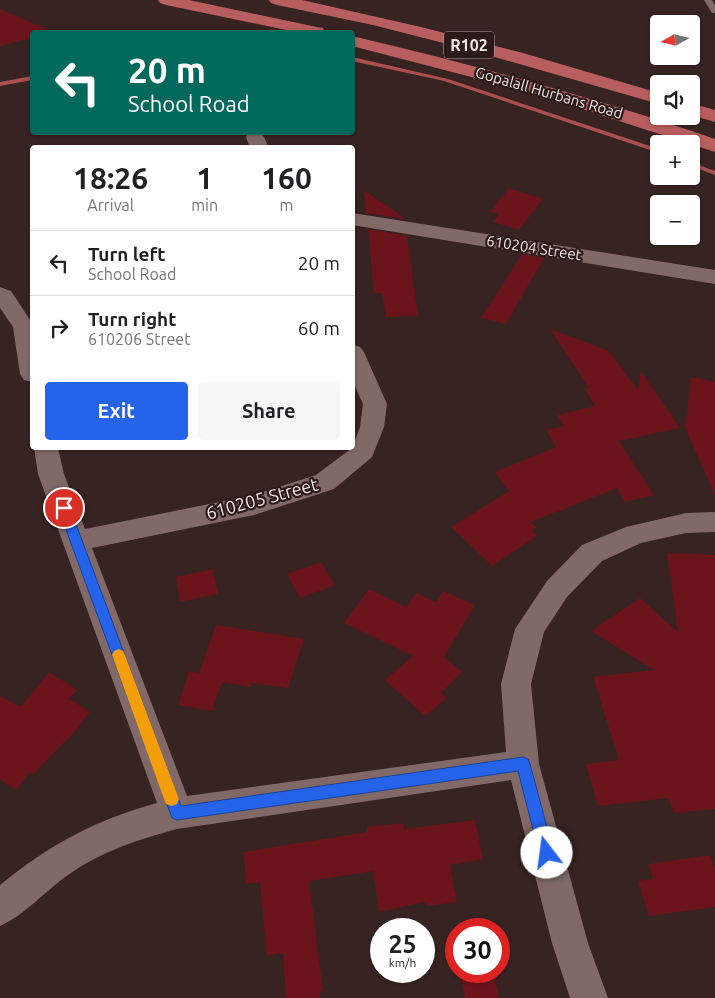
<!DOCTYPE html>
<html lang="en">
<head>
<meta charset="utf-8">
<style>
	body { margin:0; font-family:Ubuntu,sans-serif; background:#f6f6f6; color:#202124; height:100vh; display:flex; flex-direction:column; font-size:19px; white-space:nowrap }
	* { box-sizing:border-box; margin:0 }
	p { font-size:16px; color:#757577 }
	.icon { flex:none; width:28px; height:28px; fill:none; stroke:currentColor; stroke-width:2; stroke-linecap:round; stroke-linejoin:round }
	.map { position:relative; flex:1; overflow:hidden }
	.sheet { position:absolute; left:30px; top:145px; width:325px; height:305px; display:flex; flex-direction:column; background:#fff; border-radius:5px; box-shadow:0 1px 4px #0004 }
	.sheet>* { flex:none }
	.top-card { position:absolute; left:30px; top:30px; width:325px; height:105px; border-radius:5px; box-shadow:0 1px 4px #0004; background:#00695c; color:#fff; overflow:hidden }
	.needle { width:32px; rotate:262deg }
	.fabs { position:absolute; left:650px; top:15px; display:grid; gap:10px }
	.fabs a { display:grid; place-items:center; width:50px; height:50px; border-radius:5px; background:#fff; box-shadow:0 1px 4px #0004; font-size:25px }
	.speed { position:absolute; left:370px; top:918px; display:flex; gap:10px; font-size:25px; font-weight:700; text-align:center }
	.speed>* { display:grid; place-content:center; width:65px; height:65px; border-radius:50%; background:#fff; box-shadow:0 1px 4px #0004; line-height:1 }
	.speed small { font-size:12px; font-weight:400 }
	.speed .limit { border:8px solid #d22; background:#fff; color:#111 }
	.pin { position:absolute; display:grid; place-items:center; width:42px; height:42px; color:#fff; margin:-21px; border:2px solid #fff; border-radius:50%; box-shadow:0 1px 5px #0007 }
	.me { position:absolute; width:55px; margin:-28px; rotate:345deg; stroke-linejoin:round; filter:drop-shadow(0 0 4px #0008) }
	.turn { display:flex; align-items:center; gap:18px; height:105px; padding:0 15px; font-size:22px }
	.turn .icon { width:65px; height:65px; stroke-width:2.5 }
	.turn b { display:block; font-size:35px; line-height:42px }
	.eta { display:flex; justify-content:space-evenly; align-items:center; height:85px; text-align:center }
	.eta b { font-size:30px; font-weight:600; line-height:35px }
	.primary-button { display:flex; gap:10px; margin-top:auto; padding:10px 15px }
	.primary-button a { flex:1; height:58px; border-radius:5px; background:#2563eb; color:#fff; font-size:20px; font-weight:600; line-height:58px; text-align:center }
	.primary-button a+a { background:#f6f6f6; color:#202124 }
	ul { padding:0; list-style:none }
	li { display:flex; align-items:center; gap:15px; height:65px; padding:0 15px; border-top:1px solid #e0e0e0 }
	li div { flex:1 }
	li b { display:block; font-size:19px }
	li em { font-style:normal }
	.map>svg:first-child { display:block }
</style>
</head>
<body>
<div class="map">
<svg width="715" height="998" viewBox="0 0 715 998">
	<rect width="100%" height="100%" fill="#372322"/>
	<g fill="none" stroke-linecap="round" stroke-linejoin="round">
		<path fill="#ab4f4e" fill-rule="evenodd" d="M352 57 448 79 659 149V153L444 81 352 61Z
			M32 76V80L0 86V82Z
			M691 162 715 171V175L691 166Z"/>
	</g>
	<path fill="#6c141b" d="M0 9 54 32H32V38L0 46Z
		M509 188 543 199 519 230 493 222 499 214 490 212Z
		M364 191 404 217V219L366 213Z
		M368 229 407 236 418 316 386 317 382 293H374Z
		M522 254 544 258 506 324 481 318Z
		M550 329 609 351 638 390 641 371 680 428 619 441 654 495 625 502 617 488 531 522 537 528 532 531 537 536 492 566 451 527 509 491 495 472 556 447 546 430 564 426 557 415 595 406 585 389 589 388Z
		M691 377 715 382V495L685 428Z
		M667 553 715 555V809L674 813 668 798 598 806 586 764 619 760 593 677 654 670 591 631 640 598 678 632Z
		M321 562 335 585 300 598 287 574Z
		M213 569 218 594 180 602 176 577Z
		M369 589 406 607 416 593 436 602 443 591 475 605 444 657 462 672 441 693 447 698 425 716 385 680 413 656 344 623Z
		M216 625 304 639 288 688 252 683 251 687 222 682 212 711 178 705 189 671 199 673Z
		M49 672 77 690 69 699 90 712 68 740 67 739 33 775 30 772 16 790 0 780V696L21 707Z
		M475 820 483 859 450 865 457 902 428 906 424 902 379 912 373 871 309 881 323 991H320V998H286L283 953 267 956 260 882 246 884 244 852 367 832V827L403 823 404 829Z
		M710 855 715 868V907L649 916 638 881 653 879 649 864Z
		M460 971H493L499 998H465Z"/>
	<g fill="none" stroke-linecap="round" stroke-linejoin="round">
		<path fill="#816968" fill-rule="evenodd" d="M704 0H712L715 5V13H712Z"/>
		<path fill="#816968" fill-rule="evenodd" d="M259 132 264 137 269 148H250L246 137 248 133Z
			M352 213 715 270V284L352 225Z
			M0 287 11 291 32 323V382L24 380 20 374 13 327 0 308Z
			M352 344 360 347 364 352 387 404 384 427 372 457 334 489 254 515 92 548 187 796 506 752 501 684 515 629 547 581 582 545 626 527 686 513 715 512V532L686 533 641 543 602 561 567 597 544 632 531 684 539 764 588 943 608 998H570L552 943 511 780 177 829C137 840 102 851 68 875 45 891 25 915 0 926V885C49 845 95 820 157 803L38 474 34 448H58L64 474 85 529 254 495 316 475 352 448 360 427 363 404 352 380Z"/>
		<path fill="#b85e5e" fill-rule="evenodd" d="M158 0H189L317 27 323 28 325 32H296L166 5 160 3Z
			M269 0H302L421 27 523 53 659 93V104L463 48 373 25 277 5 271 3Z
			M352 36C475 65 596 98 715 139V152L529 92 352 46Z
			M691 103 715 110V122L691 115Z"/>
	</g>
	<path fill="#2563eb" stroke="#184099" d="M64 503 70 508 181 806 523 757 528 759 530 764 554 853 552 858 547 860 541 858 539 853 518 771 177 820 172 818 58 508Z"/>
	<path fill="#f59e0b" d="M119 649 123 651 125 655 179 799 177 804 172 806 166 804 164 799 112 655 114 651Z"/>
	<g text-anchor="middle" stroke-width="4.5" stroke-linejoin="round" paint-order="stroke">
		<g font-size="15" fill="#f1e4e3" stroke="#2c1a19">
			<text transform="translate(549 93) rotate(16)" y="5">Gopalall Hurbans Road</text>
			<text transform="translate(534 248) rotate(9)" y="5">610204 Street</text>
		</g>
		<rect fill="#2c1a19" stroke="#b6a7a6" stroke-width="1" x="444" y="31.5" width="50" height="27" rx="4"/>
		<g font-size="16" font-weight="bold" fill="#f1e4e3">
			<text x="469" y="51">R102</text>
		</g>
		<g font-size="18" fill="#f1e4e3" stroke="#2c1a19">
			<text transform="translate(262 499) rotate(-15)" y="6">610205 Street</text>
		</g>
	</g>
</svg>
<div class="fabs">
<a><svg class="needle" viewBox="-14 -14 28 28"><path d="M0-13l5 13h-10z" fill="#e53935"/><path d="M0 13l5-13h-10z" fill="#757577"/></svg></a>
<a><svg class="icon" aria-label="sound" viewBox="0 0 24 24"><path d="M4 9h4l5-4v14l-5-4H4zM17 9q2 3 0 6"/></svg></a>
<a>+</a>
<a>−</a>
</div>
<div class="speed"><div>25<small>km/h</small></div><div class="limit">30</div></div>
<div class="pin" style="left:64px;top:508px;background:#d93025"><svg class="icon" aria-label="arrive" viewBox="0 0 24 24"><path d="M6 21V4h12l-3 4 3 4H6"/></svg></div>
<svg class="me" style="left:547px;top:853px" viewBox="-20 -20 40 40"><circle r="19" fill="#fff"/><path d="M0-13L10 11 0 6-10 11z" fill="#2563eb"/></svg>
<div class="top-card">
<div class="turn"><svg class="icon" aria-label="left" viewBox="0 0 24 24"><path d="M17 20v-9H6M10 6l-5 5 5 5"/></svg><div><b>20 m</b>School Road</div></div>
</div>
<section class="sheet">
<div class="eta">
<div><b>18:26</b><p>Arrival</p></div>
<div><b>1</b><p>min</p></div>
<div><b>160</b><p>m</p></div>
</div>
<ul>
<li><svg class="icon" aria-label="left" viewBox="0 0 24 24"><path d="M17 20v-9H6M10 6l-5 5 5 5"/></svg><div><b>Turn left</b><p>School Road</p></div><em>20 m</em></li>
<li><svg class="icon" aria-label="right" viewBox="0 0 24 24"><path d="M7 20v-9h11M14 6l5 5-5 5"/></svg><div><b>Turn right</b><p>610206 Street</p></div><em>60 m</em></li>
</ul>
<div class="primary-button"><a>Exit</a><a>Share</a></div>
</section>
</div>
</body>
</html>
